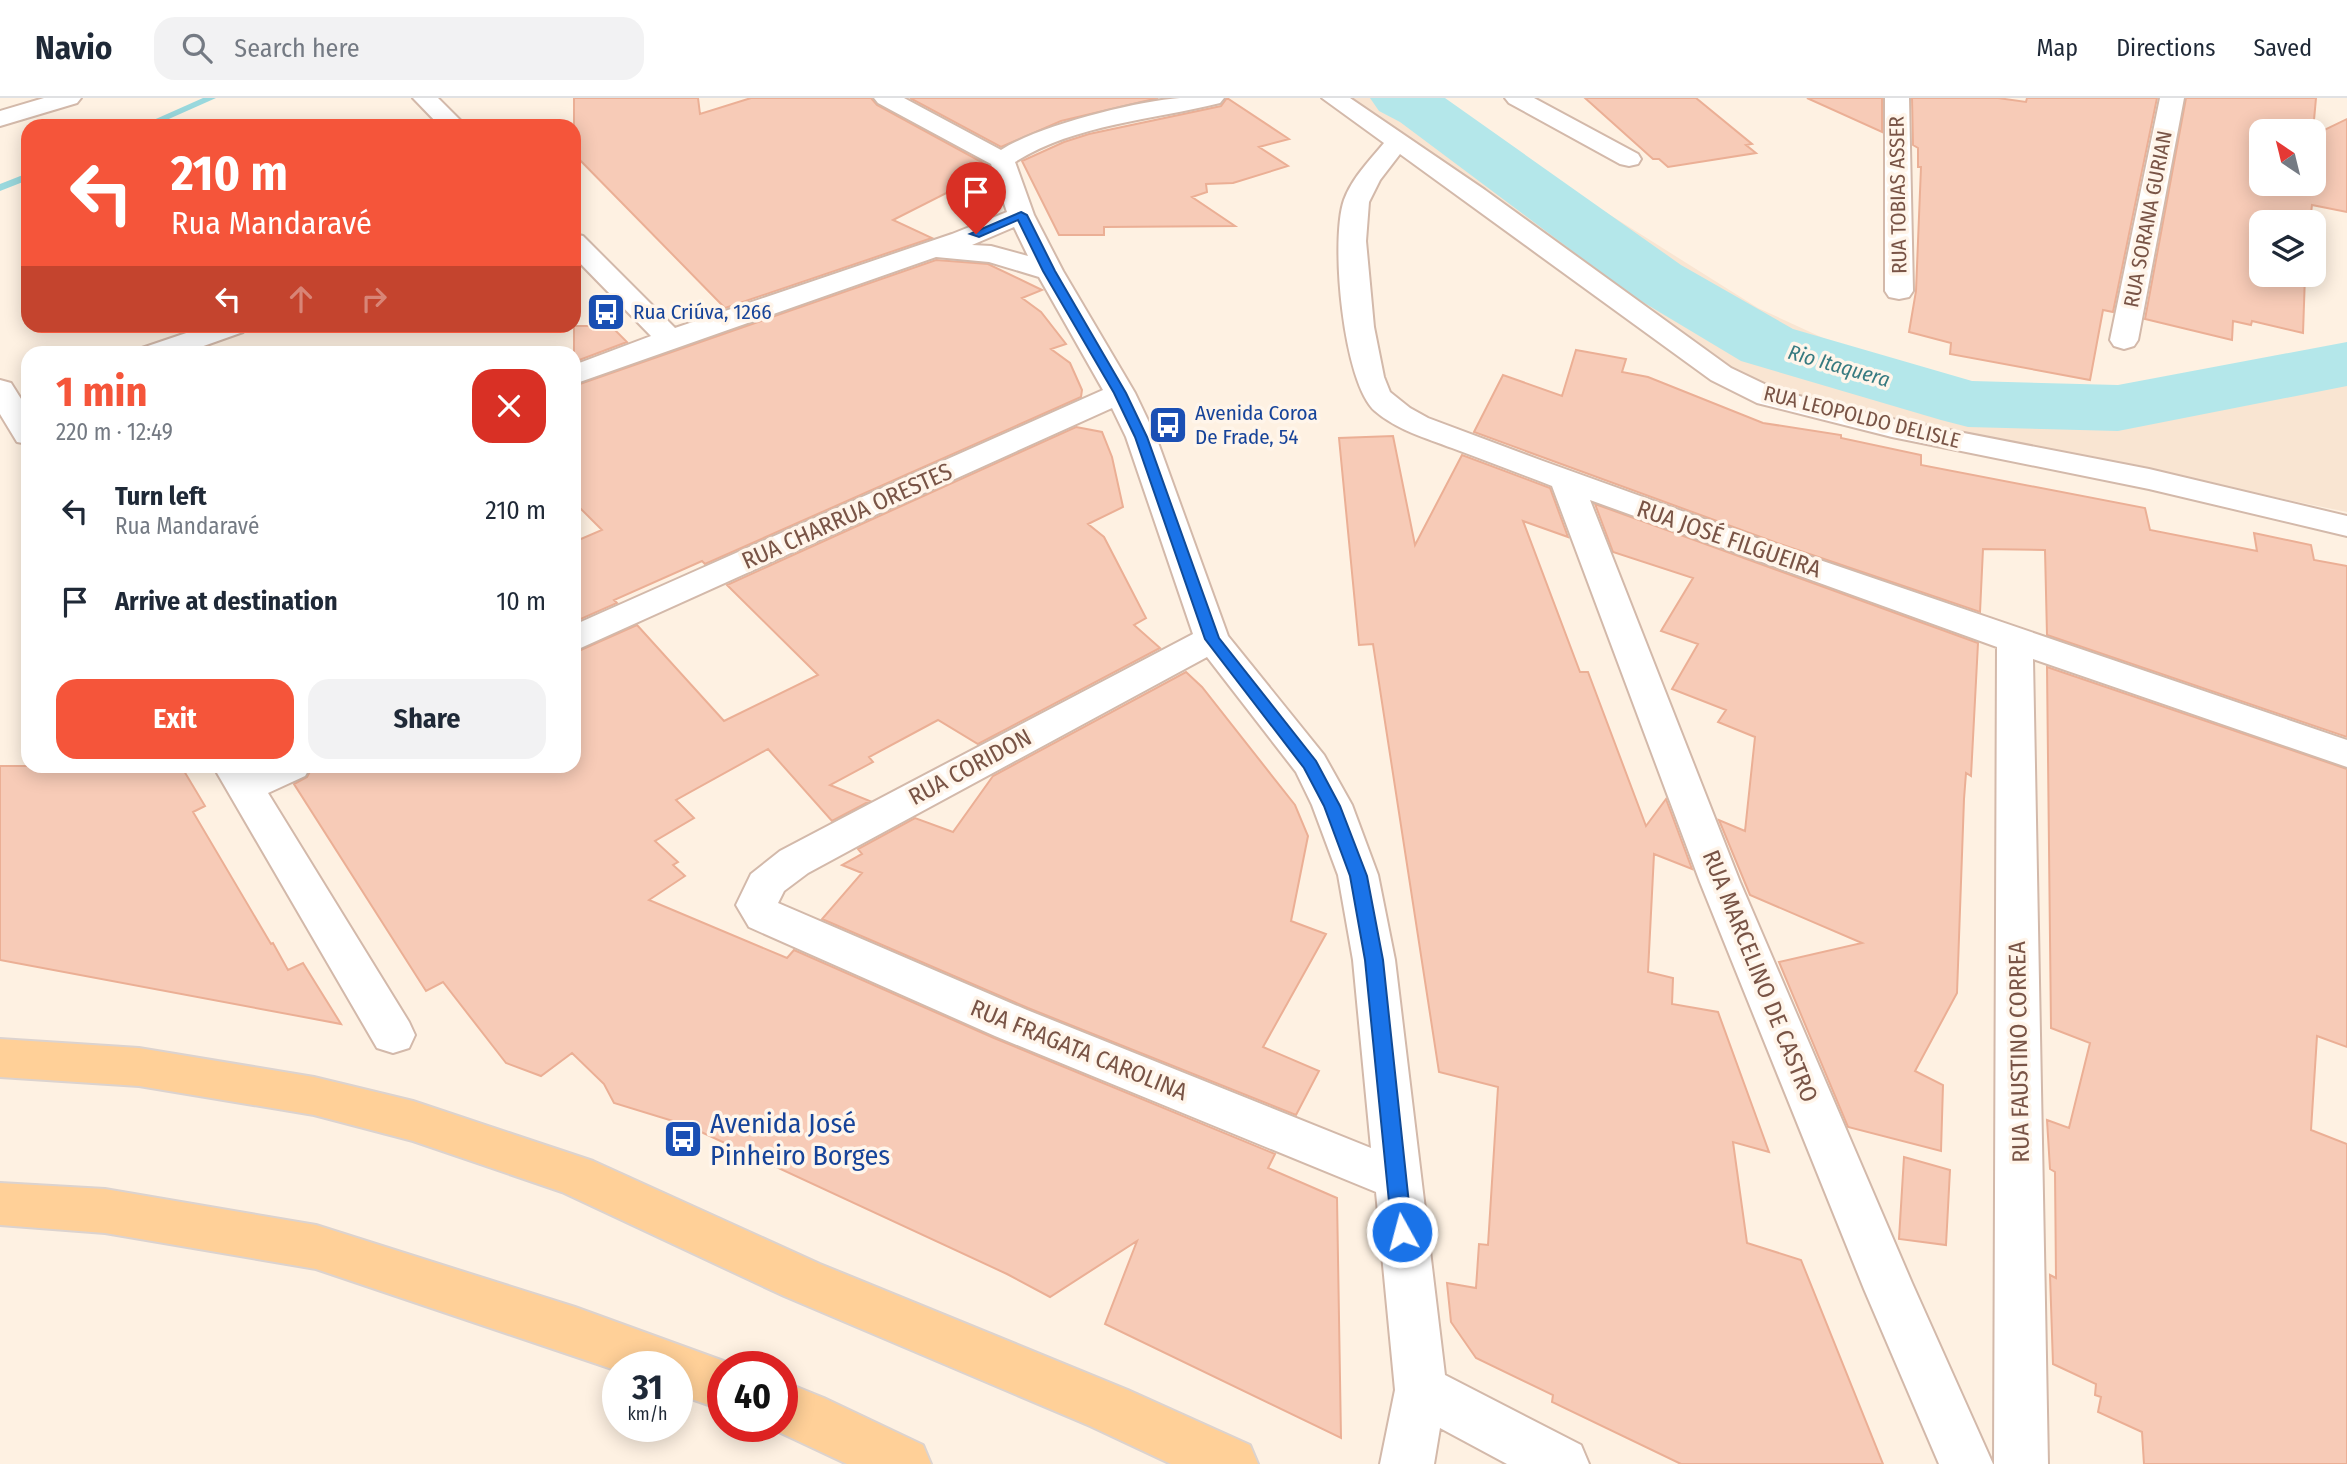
<!DOCTYPE html>
<html lang="en">
<head>
<meta charset="utf-8">
<style>
	body { margin:0; font-family:"Fira Sans Condensed",sans-serif; background:#f2f2f3; color:#1f2937; height:100vh; display:flex; flex-direction:column; font-size:26px; white-space:nowrap }
	* { box-sizing:border-box; margin:0 }
	p { font-size:23px; color:#747a83 }
	.icon { flex:none; width:38px; height:38px; fill:none; stroke:currentColor; stroke-width:2; stroke-linecap:round; stroke-linejoin:round }
	.map { position:relative; flex:1; overflow:hidden }
	.sheet { position:absolute; left:21px; top:248px; width:560px; height:427px; display:flex; flex-direction:column; background:#fff; border-radius:21px; box-shadow:0 4px 18px #0003 }
	.sheet>* { flex:none }
	.guide { position:absolute; left:21px; top:21px; width:560px; height:214px; border-radius:21px; box-shadow:0 4px 18px #0003; background:#f5553a; color:#fff; overflow:hidden }
	.needle { width:46px; rotate:325deg }
	.buttons { position:absolute; left:2249px; top:21px; display:grid; gap:14px }
	.buttons a { display:grid; place-items:center; width:77px; height:77px; border-radius:14px; background:#fff; box-shadow:0 4px 18px #0003; font-size:35px }
	.speed { position:absolute; left:602px; top:1253px; display:flex; gap:14px; font-size:35px; font-weight:700; text-align:center }
	.speed>* { display:grid; place-content:center; width:91px; height:91px; border-radius:50%; background:#fff; box-shadow:0 4px 18px #0003; line-height:1 }
	.speed small { font-size:18px; font-weight:400 }
	.speed .limit { border:10px solid #d22; background:#fff; color:#111 }
	.pin { position:absolute; display:grid; place-items:center; width:60px; height:60px; color:#fff; margin:-72px -30px; border-radius:50% 50% 50% 0; rotate:-45deg; box-shadow:0 0 7px #0007 }
	.pin .icon { rotate:45deg }
	.me { position:absolute; width:77px; margin:-38px; rotate:353deg; stroke-linejoin:round; filter:drop-shadow(0 0 5px #0008) }
	.turn { display:flex; align-items:center; gap:24px; height:147px; padding:0 35px; font-size:32px }
	.turn .icon { width:91px; height:91px; stroke-width:2.5 }
	.turn b { display:block; font-size:49px; line-height:60px }
	.lanes { display:flex; align-items:center; height:66px; padding:0 35px; background:#0003; justify-content:center; gap:35px; direction:ltr }
	.lanes .off { opacity:.35 }
	.round { display:grid; place-items:center; flex:none; width:74px; height:74px; border-radius:21px; background:#f2f2f3 }
	.headline { display:flex; align-items:center; justify-content:space-between; height:119px; padding:0 35px }
	h1 { font-size:42px; font-weight:700; line-height:52px; color:#f5553a }
	.cta { display:flex; gap:14px; margin-top:auto; padding:14px 35px }
	.cta a { flex:1; height:80px; border-radius:21px; background:#f5553a; color:#fff; font-size:28px; font-weight:700; line-height:80px; text-align:center }
	.cta a+a { background:#f2f2f3; color:#1f2937 }
	ul { padding:0; list-style:none }
	li { display:flex; align-items:center; gap:21px; height:91px; padding:0 35px }
	li div { flex:1 }
	li b { display:block; font-size:26px }
	li em { font-style:normal }
	header { display:flex; align-items:center; gap:42px; box-sizing:border-box; height:98px; padding:0 35px; background:#fff; border-bottom:2px solid #e0e1e3 }
	header strong { font-size:33px }
	nav { display:flex; gap:38px; margin-inline-start:auto; font-size:24px }
	.search { width:490px; height:63px; background:#f2f2f3; display:flex; align-items:center; gap:18px; box-sizing:border-box; padding:0 24px; border-radius:21px; color:#747a83; font-size:26px }
	.map>svg:first-child { display:block }
</style>
</head>
<body>
<header>
<strong>Navio</strong>
<div class="search"><svg class="icon" aria-label="search" viewBox="0 0 24 24"><circle cx="10" cy="10" r="6"/><path d="M15 15l6 6"/></svg>Search here</div>
<nav><a>Map</a><a>Directions</a><a>Saved</a></nav>
</header>
<div class="map">
<svg width="2347" height="1366" viewBox="0 0 2347 1366">
	<rect width="100%" height="100%" fill="#fef1e2"/>
	<path fill="#f9e5d2" d="M1347 0H1424L1758 210 1919 284 2091 301 2347 280V414L1837 309 1737 275Z"/>
	<g fill="none" stroke-linecap="round" stroke-linejoin="round">
		<path fill="#99d8dd" fill-rule="evenodd" d="M203 0H216L153 28H140Z
			M28 75V82L0 93V86Z"/>
		<path fill="#b4e7ea" fill-rule="evenodd" d="M1370 0H1445L1681 167 1793 231 1972 283 2118 287 2347 244V288L2118 333 1968 329 1941 322 1741 263 1631 197 1400 24 1379 13Z"/>
	</g>
	<path fill="#f7cbb7" stroke="#ebaf95" stroke-width="2" d="M574 0H698L700 16 751 0H871L877 7 989 68 990 73 893 122 932 140 725 210 574 56Z
		M910 0H1158L1061 23 1001 49Z
		M1227 0 1289 41 1259 49 1288 68 1233 85 1206 86 1207 94 1192 99 1235 128 1104 129V137H1059L1022 63 1064 44 1089 36 1221 8Z
		M1585 0H1696L1752 46 1746 47 1756 55 1668 69 1659 61H1653Z
		M1807 0H1882V34Z
		M1912 0H1998L2026 4 2027 0H2157L2113 214 2103 212 2090 282 1950 256 1951 245 1909 234 1916 193 1921 69H1918V50L1913 47Z
		M2186 0H2316L2313 33H2261V86H2314V37L2347 21V114L2312 107 2310 124H2261V177H2305L2303 235 2252 223 2251 227 2233 223 2232 242 2145 221Z
		M936 162 988 166 1042 192 1022 200 1041 214 1066 246 1051 251 1070 265 1082 292 1081 299 705 466 702 463 614 502 617 505 574 524V444L602 432 574 404V288Z
		M574 228H611L627 244 574 264Z
		M1576 252 1626 261 1622 274 1648 279 1763 325 1841 337V340L1921 357V367L2145 410 2150 432 2257 453 2254 435 2311 447 2314 462 2347 468V639L2047 537 2045 452 1983 451 1980 514 1777 445 1474 334 1503 277 1562 298Z
		M1076 329 1102 334 1112 359 1123 409 1088 426 1104 439 1146 520 1134 527 1160 550 978 646 938 622 869 659 873 664 830 687 870 703 832 723 768 651 676 702 694 720 655 743 678 764 673 767 685 778 649 802 787 860 794 852 994 940 1275 1056 1268 1070 1337 1100 1341 1340 1105 1226 1137 1143 1050 1199 1007 1176 686 1027 614 1005 604 986 572 955 541 978 506 965 443 884 426 893 294 686 307 679 313 668H574V555L637 527 724 623 818 577 727 487Z
		M1393 338 1415 447 1462 357 1550 390 1568 439 1523 423 1580 574H1588L1646 728 1666 701 1692 771 1654 756 1648 874 1673 880 1672 906 1718 914 1769 1054 1733 1044 1747 1145 1801 1162 1883 1366H1681L1552 1304 1553 1297 1476 1260 1451 1224 1447 1185 1476 1190 1479 1146 1488 1147 1498 989 1439 974 1373 546 1359 547 1339 340Z
		M1595 406 1978 545 1971 678 1966 675 1964 701 1957 895 1915 973 1943 987 1941 1053 1848 1029 1779 864 1862 845 1750 797 1719 722 1745 733 1755 639 1718 624 1726 612 1672 591 1698 546 1661 533 1693 480 1613 454Z
		M2047 569 2347 671V949L2317 938 2311 1032 2347 1046V1366H2144L2142 1334 2098 1314 2101 1299 2095 1297 2096 1286 2053 1266 2050 1177 2056 1180 2055 1074 2050 1071 2047 1022 2069 1030 2090 945 2051 930Z
		M1186 574 1202 589 1295 707 1308 738 1291 823 1326 836 1263 949 1319 973 1296 1017 1028 910 822 821 862 775 842 767 862 756 858 751 915 720 953 734 993 678Z
		M0 668H181L205 708 193 714 271 846 273 845 288 872 303 865 341 926 0 862Z
		M1904 1059 1950 1072 1946 1147 1899 1141Z"/>
	<g fill="none" stroke-linecap="round" stroke-linejoin="round">
		<g stroke="#d3b9aa" stroke-width="4">
			<path id="minor" d="M44 0H81L77 5 0 28V13Z
				M413 0H438L466 28H440Z
				M874 0H904L1001 52C1038 28 1136 3 1180 0 1194 0 1209 0 1224 0L1220 5C1153 22 1075 26 1015 64L1034 117 1063 173 1135 295 1156 339 1228 538 1324 657 1352 707 1378 777 1395 862 1445 1277 1581 1347 1589 1366H1507L1440 1330 1434 1366H1380L1395 1292 1376 1094 995 938 749 829 736 807 751 776 780 753 1193 536 1126 339 1112 310 574 553V527L1103 292 1039 179 989 164 936 159 574 286V267L651 238 574 159V136L583 138 675 230 952 136 1007 114 991 66 878 5ZM1014 129 1028 158 991 148 972 147ZM1207 559 1296 674 1312 707 1338 777 1353 862 1371 1050 1027 912 778 805 784 793 808 775Z
				M1322 0H1350L1485 92 1731 270 1779 293 1892 321 2149 371 2347 418V438L2149 391 1892 339 1757 305 1711 282 1400 56 1380 82 1369 104 1366 143 1374 229 1384 279 1390 294 1410 310 1428 320 1543 363 1776 447 2347 642V669L2033 561 2048 1366H1994L1997 549 1590 402 1740 784 1912 1185 1993 1366H1939L1864 1191 1700 784 1552 388C1519 375 1486 363 1452 350 1426 340 1397 332 1375 313 1343 285 1330 142 1344 102 1352 80 1370 62 1384 45Z
				M1505 0H1534L1638 56 1641 61 1638 66 1629 68 1620 66 1509 5Z
				M1885 0H1909L1913 193 1909 199 1899 201 1889 199 1885 193Z
				M2160 0H2184L2138 242 2134 248 2124 251 2114 248 2110 242Z
				M207 228H247L243 234 181 256H138L142 250Z
				M0 282 11 285 28 312V346L17 344 0 316Z
				M213 668H311L305 678 268 695 409 924 415 937 409 950 393 955 377 950Z"/>
		</g>
		<g stroke="#dcd3cf" stroke-width="4">
			<path id="major" d="M0 941 139 950 314 979 413 1003 593 1063 820 1166 1128 1292 1250 1347 1258 1366H1171L1090 1328 784 1198 562 1094 413 1043 314 1017 139 988 0 979Z
				M0 1085 105 1091 316 1127 575 1209 740 1269H723V1312L677 1296V1269H618V1273L316 1171 105 1135 0 1127Z
				M782 1283 824 1300 923 1347 931 1366H847L766 1328H782Z"/>
		</g>
		<use href="#minor" fill="#fff" fill-rule="evenodd"/>
		<use href="#major" fill="#ffd098" fill-rule="evenodd"/>
	</g>
	<path fill="#1a73e8" stroke="#114b97" stroke-width="2" d="M1021 114 1027 117 1055 173 1126 295 1147 339 1219 540 1316 663 1340 708 1367 778 1383 862 1412 1134 1410 1140 1402 1143 1395 1140 1392 1134 1365 862 1350 778 1324 708 1304 670 1205 541 1135 339 1114 295 1043 173 1018 122 979 139 970 136Z"/>
	<defs>
		<g id="bus-square" transform="scale(2.0125)"><rect x="-9" y="-9" width="18" height="18" rx="4" fill="#1a4fb4" stroke="#fff5ea"/><path d="M-5-6H5V4H4V6H2V4H-2V6H-4V4H-5ZM-3.5-4V0h7V-4ZM-3.5 1.2v1.5H-2V1.2ZM2 1.2v1.5H3.5V1.2Z" fill="#fff"/></g>
	</defs>
	<g fill-rule="evenodd">
		<use href="#bus-square" x="606" y="214"/>
		<use href="#bus-square" x="1168" y="327"/>
		<use href="#bus-square" x="683" y="1041"/>
	</g>
	<g text-anchor="middle" stroke-width="7" stroke-linejoin="round" paint-order="stroke">
		<g font-size="21" fill="#795446" stroke="#fff5ea">
			<text transform="translate(1898 97) rotate(-91)" y="7">RUA TOBIAS ASSER</text>
			<text transform="translate(2148 121) rotate(-79)" y="7">RUA SORANA GURIAN</text>
			<text transform="translate(1862 319) rotate(14)" y="7">RUA LEOPOLDO DELISLE</text>
		</g>
		<g font-size="21" fill="#164399" stroke="#fff5ea" text-anchor="start">
			<text x="633" y="221">Rua Criúva, 1266</text>
			<text x="1195" y="322">Avenida Coroa<tspan x="1195" dy="24">De Frade, 54</tspan></text>
		</g>
		<g font-size="21" font-style="italic" fill="#377a80" stroke="#fff5ea">
			<text transform="translate(1839 268) rotate(16)" y="7">Rio Itaquera</text>
		</g>
		<g font-size="24" fill="#795446" stroke="#fff5ea">
			<text transform="translate(847 418) rotate(-24)" y="8">RUA CHARRUA ORESTES</text>
			<text transform="translate(1729 441) rotate(19)" y="8">RUA JOSÉ FILGUEIRA</text>
			<text transform="translate(970 669) rotate(-28)" y="8">RUA CORIDON</text>
			<text transform="translate(1760 878) rotate(68)" y="8">RUA MARCELINO DE CASTRO</text>
			<text transform="translate(1079 952) rotate(22)" y="8">RUA FRAGATA CAROLINA</text>
			<text transform="translate(2019 954) rotate(-91)" y="8">RUA FAUSTINO CORREA</text>
		</g>
		<g font-size="28" fill="#164399" stroke="#fff5ea" text-anchor="start">
			<text x="710" y="1035">Avenida José<tspan x="710" dy="32">Pinheiro Borges</tspan></text>
		</g>
	</g>
</svg>
<div class="buttons">
<a><svg class="needle" viewBox="-14 -14 28 28"><path d="M0-13l5 13h-10z" fill="#e53935"/><path d="M0 13l5-13h-10z" fill="#747a83"/></svg></a>
<a><svg class="icon" aria-label="layers" viewBox="0 0 24 24"><path d="M12 4l9 5-9 5-9-5zM3 14l9 5 9-5"/></svg></a>
</div>
<div class="speed"><div>31<small>km/h</small></div><div class="limit">40</div></div>
<div class="pin" style="left:976px;top:136px;background:#d93025"><svg class="icon" aria-label="arrive" viewBox="0 0 24 24"><path d="M6 21V4h12l-3 4 3 4H6"/></svg></div>
<svg class="me" style="left:1402px;top:1134px" viewBox="-20 -20 40 40"><circle r="17" fill="#1a73e8" stroke="#fff" stroke-width="3"/><path d="M0-11L8 9 0 5-8 9z" fill="#fff"/></svg>
<div class="guide">
<div class="turn"><svg class="icon" aria-label="left" viewBox="0 0 24 24"><path d="M17 20v-9H6M10 6l-5 5 5 5"/></svg><div><b>210 m</b>Rua Mandaravé</div></div>
<div class="lanes"><svg class="icon" aria-label="left" viewBox="0 0 24 24"><path d="M17 20v-9H6M10 6l-5 5 5 5"/></svg><svg class="icon off" aria-label="ahead" viewBox="0 0 24 24"><path d="M12 20V5M6 11l6-6 6 6"/></svg><svg class="icon off" aria-label="right" viewBox="0 0 24 24"><path d="M7 20v-9h11M14 6l5 5-5 5"/></svg></div>
</div>
<section class="sheet">
<div class="headline"><div><h1>1 min</h1><p>220 m · 12:49</p></div><a class="round" style="background:#d93025;color:#fff"><svg class="icon" aria-label="close" viewBox="0 0 24 24"><path d="M6 6l12 12M18 6L6 18"/></svg></a></div>
<ul>
<li><svg class="icon" aria-label="left" viewBox="0 0 24 24"><path d="M17 20v-9H6M10 6l-5 5 5 5"/></svg><div><b>Turn left</b><p>Rua Mandaravé</p></div><em>210 m</em></li>
<li><svg class="icon" aria-label="arrive" viewBox="0 0 24 24"><path d="M6 21V4h12l-3 4 3 4H6"/></svg><div><b>Arrive at destination</b></div><em>10 m</em></li>
</ul>
<div class="cta"><a>Exit</a><a>Share</a></div>
</section>
</div>
</body>
</html>
